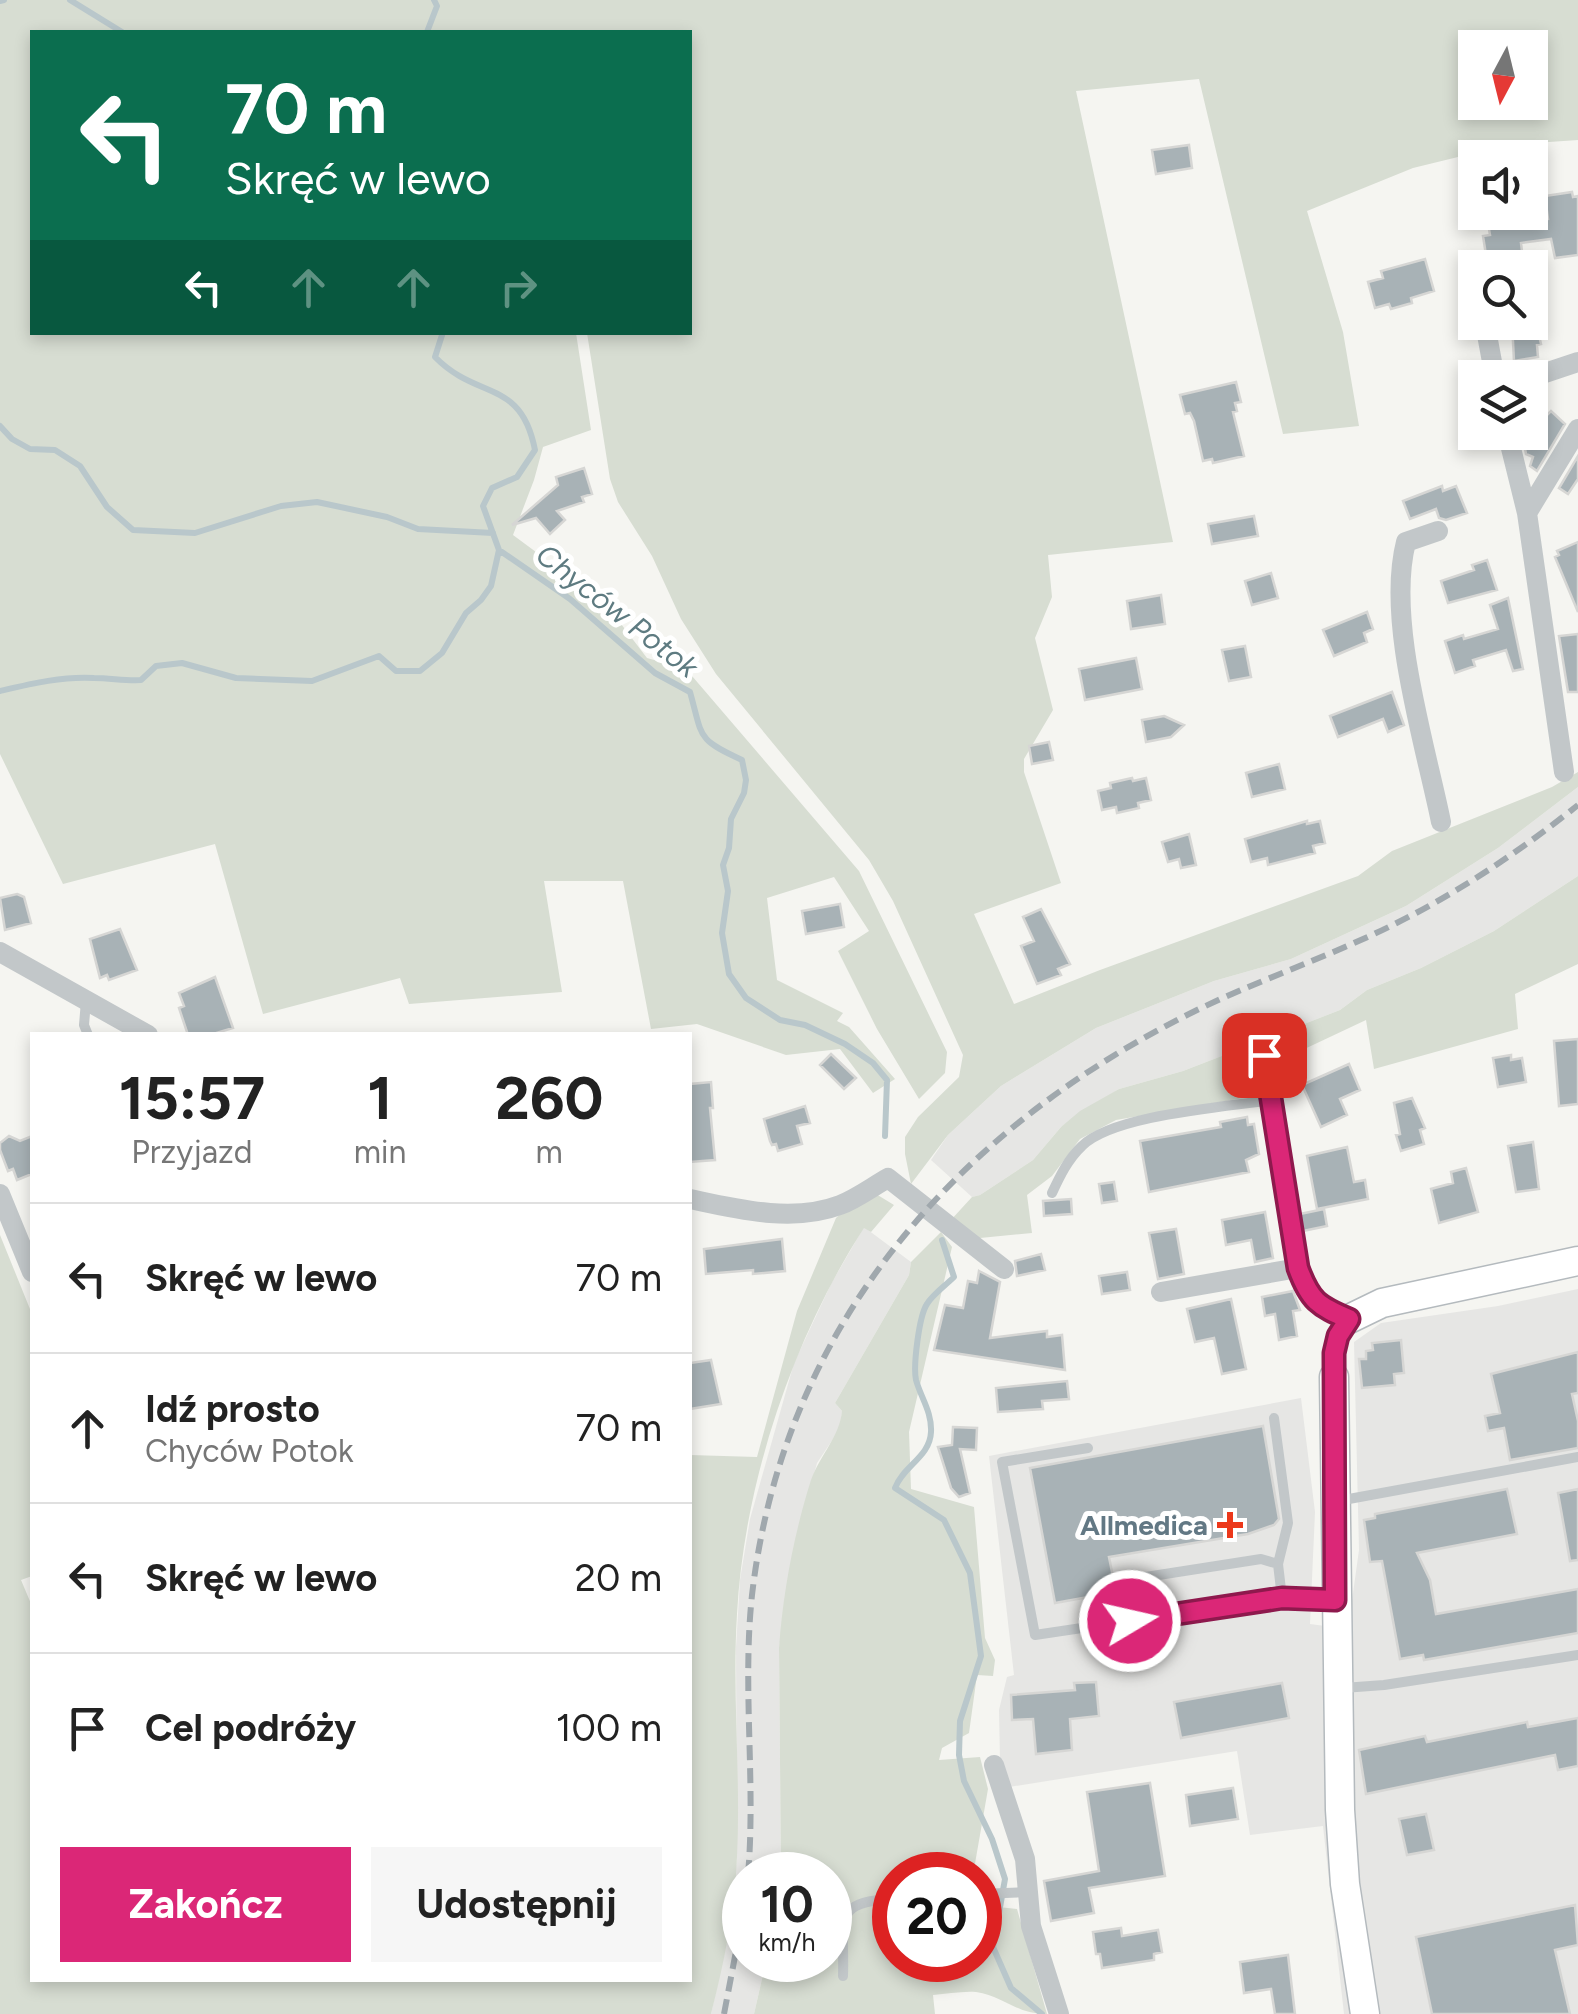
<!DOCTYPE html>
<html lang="pl">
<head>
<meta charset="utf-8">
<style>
	body { margin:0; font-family:Figtree,sans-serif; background:#f6f6f6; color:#222; height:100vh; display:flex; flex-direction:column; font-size:38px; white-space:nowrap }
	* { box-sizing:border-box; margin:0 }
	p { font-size:32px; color:#767676 }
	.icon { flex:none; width:55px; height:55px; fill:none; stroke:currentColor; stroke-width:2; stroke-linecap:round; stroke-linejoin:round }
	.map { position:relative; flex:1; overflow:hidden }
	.details { position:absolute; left:30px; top:1032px; width:662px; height:950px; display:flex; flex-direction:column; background:#fff; border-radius:0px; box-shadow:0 5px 15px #0003 }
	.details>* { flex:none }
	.top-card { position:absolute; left:30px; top:30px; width:662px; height:305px; border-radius:0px; box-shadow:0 5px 15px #0003; background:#0b6e4f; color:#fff; overflow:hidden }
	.needle { width:65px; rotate:187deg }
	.fabs { position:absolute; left:1458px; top:30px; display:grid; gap:20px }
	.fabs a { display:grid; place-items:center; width:90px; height:90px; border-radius:0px; background:#fff; box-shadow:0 5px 15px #0003; font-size:50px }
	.speed { position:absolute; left:722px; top:1852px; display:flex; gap:20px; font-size:50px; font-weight:700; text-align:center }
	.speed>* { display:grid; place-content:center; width:130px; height:130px; border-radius:50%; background:#fff; box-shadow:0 5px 15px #0003; line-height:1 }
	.speed small { font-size:25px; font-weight:400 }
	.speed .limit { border:15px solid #d22; background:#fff; color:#111 }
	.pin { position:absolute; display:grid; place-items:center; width:85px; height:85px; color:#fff; margin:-42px; border-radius:20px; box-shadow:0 5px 15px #0006 }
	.me { position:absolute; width:110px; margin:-55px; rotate:81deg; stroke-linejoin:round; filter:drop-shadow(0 0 8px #0008) }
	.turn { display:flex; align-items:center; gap:35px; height:210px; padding:0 30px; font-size:45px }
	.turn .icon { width:130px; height:130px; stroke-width:2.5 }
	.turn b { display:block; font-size:70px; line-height:85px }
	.lanes { display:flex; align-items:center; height:95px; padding:0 30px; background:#0003; justify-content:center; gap:50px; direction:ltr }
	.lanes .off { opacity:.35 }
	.eta { display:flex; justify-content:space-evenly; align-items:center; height:170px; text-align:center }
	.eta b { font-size:60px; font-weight:700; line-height:70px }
	.button { display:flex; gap:20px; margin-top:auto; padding:20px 30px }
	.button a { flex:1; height:115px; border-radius:0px; background:#db2777; color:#fff; font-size:40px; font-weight:700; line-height:115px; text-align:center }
	.button a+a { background:#f6f6f6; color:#222 }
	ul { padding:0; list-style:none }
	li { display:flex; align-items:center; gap:30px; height:150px; padding:0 30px; border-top:2px solid #e0e0e0 }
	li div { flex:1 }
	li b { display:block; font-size:38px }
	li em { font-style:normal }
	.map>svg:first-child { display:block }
</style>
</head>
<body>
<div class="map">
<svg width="1578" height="2014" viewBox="0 0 1578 2014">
	<rect width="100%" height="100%" fill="#f5f5f1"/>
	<path fill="#e6e6e4" d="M1578 787V876L1494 931 1421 968 1367 990 1340 1010 1183 1071 1119 1089 1061 1127 1033 1160 980 1195 972 1197 931 1160 948 1135 1001 1086 1096 1028 1214 981 1291 959 1406 906 1498 848Z
		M864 1227 911 1262 909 1275 835 1403 842 1411 841 1427 817 1463 797 1537 779 1648 781 1875H745V1960L770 1961 764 1970 754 2014H711L728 1936 737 1858 736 1647 740 1580 750 1519 794 1363 831 1284Z
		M1578 1289V2014H1344L1323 1826 1250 1835 1237 1751 1009 1787 1000 1761 999 1710 1007 1677 1014 1675 989 1456 1301 1398 1315 1512 1310 1624 1348 1629 1359 1550 1354 1342 1381 1323 1498 1306Z"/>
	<path fill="#d7ddd2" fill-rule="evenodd" d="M0 0H1578V140L1507 145 1413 168 1307 211 1343 332 1359 426 1283 434 1199 79 1076 91 1173 542 1048 555 1052 597 1035 638 1053 710 1024 759V772L1061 883 974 914 1014 1004 1100 970 1358 876 1392 851 1552 787 1578 772V787L1498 848 1406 906 1291 959 1214 981 1096 1028 1001 1086 948 1135 911 1184 905 1154V1137L918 1117 959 1077 963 1055 893 901 869 860 716 674 681 619 652 556 618 502 610 479 587 333 690 332V32H32V332L576 333 591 430 543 447 534 480 513 535 605 603 647 658 686 669 859 871 947 1052 945 1073 919 1099 877 1029 838 951 869 931 834 877 767 898 777 980 843 1013 837 1021 849 1027 895 1079 873 1093 840 1049 786 1055 697 1024 651 1029 623 881H544L562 992 409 1004 400 978 263 1014 215 844 63 884 0 754ZM1475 48H1530V102H1475Z
		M1578 876V964L1515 994 1518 1029 1374 1069 1366 1020 1260 1070 1261 1095 1116 1120 1080 1139 1052 1176 1027 1195 1032 1233 970 1239 950 1221 972 1197 980 1195 1033 1160 1061 1127 1080 1111 1119 1089 1183 1071 1340 1010 1367 990 1421 968 1494 931Z
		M876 1194 894 1205 871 1232 864 1228C793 1338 744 1482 737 1614 732 1695 741 1776 737 1857 735 1910 724 1963 711 2014H0V1235L32 1314V1576L21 1580 32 1606V1980H690V1455L757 1457 797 1311 836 1218 858 1198Z
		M941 1232 952 1247 909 1432 911 1489 974 1507 985 1638 995 1660 993 1676 977 1675 969 1733 942 1748 939 1760 980 1757 988 1789 973 1875H895V1960H980V1905L1017 1909 1047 2014C1015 2014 1006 1997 976 1992 962 1991 947 1994 933 1995L935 2014H754L764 1970 771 1960H830V1875H781L779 1648C783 1592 794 1534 811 1480 820 1455 840 1436 842 1411L835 1403 909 1275 911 1262Z"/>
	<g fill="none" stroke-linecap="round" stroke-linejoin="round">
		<path stroke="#b9c7cb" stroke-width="6" d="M70 0 122 32
			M0 1 4 0
			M427 32 437 6 434 0
			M443 332 435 357C478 401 521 378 535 450L517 477 492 488 483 506 499 550 570 599 655 673 690 692C703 738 696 739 742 760L746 780 744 793 731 819 729 848 723 865 728 891 722 933 729 974 746 998 780 1020 805 1025 845 1044 873 1063 887 1080 885 1136
			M0 426 12 439 30 449 55 450 80 466 107 507 133 530 195 533 281 506 317 502 387 517 418 529 493 533
			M0 691C30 684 63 676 94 678 111 678 125 681 141 680L156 666 182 663 236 678 312 681 379 656 396 671H420L442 653 466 613 481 600 491 586 499 550
			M942 1240 954 1277C945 1286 933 1294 927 1304 919 1316 913 1366 916 1380 921 1398 932 1412 931 1432 930 1457 903 1466 895 1488L944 1520 970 1573 981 1656 960 1721 959 1755 964 1781 992 1839 1005 1879 993 1947 1011 1988 1042 2014"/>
	</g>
	<path fill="#a8b2b6" stroke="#d6d6d4" stroke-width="2.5" d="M1189 145 1192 168 1156 174 1152 150Z
		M1572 192 1573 197 1578 196V255L1555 258 1551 239 1521 243 1524 268H1495L1493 254 1486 255 1483 236 1490 235 1486 212H1515L1518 224 1548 219 1545 196Z
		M1425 259 1434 291 1411 298 1412 303 1391 309 1389 304 1375 308 1368 282 1383 278 1381 271Z
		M1536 322 1541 344 1537 345 1538 357 1514 361 1512 323Z
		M1236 382 1241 402 1235 403 1237 411 1233 412 1244 456 1213 463 1212 459 1203 461 1194 421 1190 413 1185 414 1180 395Z
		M1530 391H1533L1543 419 1551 411 1565 424 1537 471 1530 466 1533 457 1526 454 1522 432H1530Z
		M1578 456V479L1568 494 1559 488Z
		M584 468 592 494 582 497 584 502 557 511 565 520 550 534 536 518 512 525 558 485 556 477Z
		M1442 486 1443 491 1456 486 1467 513 1446 520 1439 518 1436 509 1410 519 1403 501Z
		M1254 516 1258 536 1212 544 1208 524Z
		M1578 542V612L1555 557 1559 555 1557 551Z
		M1487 560 1497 590 1448 603 1441 581 1474 570 1472 565Z
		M1271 573 1278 598 1252 605 1245 581Z
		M1161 595 1165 624 1131 629 1127 601Z
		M1508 598 1523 669 1513 671 1506 650 1473 660 1475 666 1455 673 1445 641 1463 635 1464 639 1498 629 1490 605Z
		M1367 612 1373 629 1364 633 1367 642 1334 656 1323 630Z
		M1578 634V692H1568L1559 636Z
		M1245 646 1251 677 1229 681 1222 650Z
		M1136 658 1142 689 1085 700 1079 669Z
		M1392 692 1404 725 1388 732 1383 719 1338 737 1330 716Z
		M1164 716 1184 725 1171 737 1146 742 1142 720Z
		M1049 742 1053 760 1032 764 1029 746Z
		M1279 764 1285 789 1252 797 1246 773Z
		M1132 778 1133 781 1146 778 1151 800 1138 803 1139 808 1117 813 1116 807 1102 810 1098 791 1111 788 1110 783Z
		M1307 821V824L1320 821 1325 843 1313 846 1315 853 1268 865 1267 858 1251 862 1245 839Z
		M1189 834 1196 865 1181 868 1179 859 1168 862 1162 842Z
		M17 894 24 897 31 923 5 930 0 898Z
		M840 904 844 927 806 934 802 911Z
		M1041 909 1070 964 1058 969 1061 975 1037 984 1021 946 1034 941 1023 917Z
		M120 929 137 970 109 980 107 975 100 978 90 939Z
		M215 977 233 1028 210 1035H188L179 1008 184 1006 179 993Z
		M1578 1039V1104L1559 1106 1554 1041Z
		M831 1054 856 1078 844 1089 820 1065Z
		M1511 1055V1060L1522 1058 1526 1082 1498 1087 1493 1058Z
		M1349 1064 1360 1090 1340 1099 1347 1115 1321 1127 1302 1085Z
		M711 1082 713 1108H710L715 1160 690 1162V1084Z
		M1412 1098 1425 1128 1420 1130 1424 1144 1401 1151 1396 1135 1400 1134 1394 1103Z
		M805 1106 810 1123 797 1126 802 1144 778 1151 776 1144 772 1145 770 1141 764 1119Z
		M1247 1117 1248 1125 1254 1124 1259 1154 1246 1160 1249 1172 1149 1192 1140 1141 1221 1127 1220 1122Z
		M9 1136 20 1141 32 1136V1174L17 1180 13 1169 8 1171 0 1150V1143Z
		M1533 1142 1539 1189 1516 1192 1508 1146Z
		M1347 1147 1354 1182 1365 1180 1368 1199 1317 1209 1307 1156Z
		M1466 1168 1478 1212 1439 1223 1431 1189 1453 1183 1451 1172Z
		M1114 1182 1117 1201 1102 1203 1099 1184Z
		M1071 1199 1072 1214 1044 1216 1043 1201Z
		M1324 1209 1327 1226 1303 1231 1300 1214Z
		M1265 1212 1273 1258 1255 1262 1251 1240 1226 1245 1222 1220Z
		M1176 1229 1184 1274 1158 1279 1149 1233Z
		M782 1239 785 1271 753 1274V1270L706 1274 704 1249Z
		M1041 1254 1045 1270 1017 1276 1015 1261Z
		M979 1271 1000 1282 990 1338 1047 1331V1337L1062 1335 1065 1370 934 1350 945 1305 963 1308 968 1281 977 1283Z
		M1127 1272 1130 1290 1102 1294 1099 1276Z
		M1293 1291 1300 1310 1293 1311 1297 1336 1279 1340 1275 1314 1265 1316 1262 1297Z
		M1231 1299 1246 1369 1222 1374 1214 1338 1195 1342 1187 1309Z
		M1401 1340 1404 1373 1394 1374 1395 1385 1362 1388 1359 1359H1366V1351L1373 1350 1372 1343Z
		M1578 1352V1393L1572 1394 1578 1421V1448L1510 1460 1504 1428 1488 1431 1485 1416 1500 1413 1491 1374Z
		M711 1360 721 1404 690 1409V1363Z
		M1067 1381 1069 1399 1042 1401 1043 1409 998 1412 996 1388Z
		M1263 1426 1279 1519 1274 1525 1248 1534 1109 1557 1116 1592 1055 1603 1030 1468Z
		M953 1427 977 1428 976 1450 960 1449 970 1493 959 1497 951 1488 938 1447 952 1445Z
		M1507 1489 1517 1534 1417 1553 1430 1580 1436 1614 1578 1589V1633L1424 1660 1423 1655 1400 1659 1382 1561 1370 1562 1364 1520 1375 1518V1514Z
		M1578 1489V1560L1570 1561 1558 1493Z
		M1096 1682 1099 1716 1070 1719 1072 1750 1036 1754 1033 1719 1012 1720 1011 1695 1075 1690 1074 1683Z
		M1282 1683 1289 1718 1181 1738 1174 1702Z
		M1578 1718V1766L1558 1770 1555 1755 1366 1794 1359 1750 1425 1736 1427 1742 1527 1722 1528 1727Z
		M1150 1783 1165 1876 1089 1888 1094 1913 1051 1921 1044 1881 1099 1871 1087 1792Z
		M1233 1788 1238 1819 1190 1826 1186 1795Z
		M1426 1814 1434 1850 1407 1855 1399 1819Z
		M1575 1905 1578 1945 1555 1950 1570 2014H1432L1416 1937Z
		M1121 1928 1122 1936 1158 1930 1162 1952 1154 1954V1960L1102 1968 1100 1954H1096L1093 1932Z
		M1288 1955 1295 2014H1275L1271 1989 1244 1993 1240 1962Z"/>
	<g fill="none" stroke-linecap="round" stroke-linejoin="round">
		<g stroke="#b4babe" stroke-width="31">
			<path id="secondary" d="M1349 1319 1382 1303 1578 1261
				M1334 1377 1340 1810 1345 1884 1365 2014"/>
		</g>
		<path stroke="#c2c7c9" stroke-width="10" d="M86 1001 84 1025 88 1035
			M1264 1055 1298 1267
			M1052 1193C1060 1176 1068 1159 1082 1146 1113 1115 1225 1107 1271 1100
			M1274 1418 1288 1523 1278 1564 1282 1598
			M1088 1448 1002 1462 1035 1635 1282 1598 1334 1600
			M1338 1501 1578 1457
			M1130 1621 1127 1590 1133 1579 1261 1559 1278 1564
			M1343 1688 1384 1685 1578 1655
			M980 1894 1028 1892
			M843 1976C845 1921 830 1901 895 1899"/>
		<path stroke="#c2c7c9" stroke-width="20" d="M1485 324 1495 378
			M1530 378 1578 362
			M1507 432 1527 513 1564 772
			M1527 513 1578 429
			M1438 531 1406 542C1386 620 1425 743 1441 822
			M0 952 148 1035
			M0 1194 32 1272
			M690 1199C737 1209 793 1223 840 1205 856 1199 872 1187 888 1178L1004 1269
			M1161 1292 1298 1268C1310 1301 1318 1306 1349 1319L1338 1336 1334 1377
			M994 1765 1025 1859 1031 1926 1059 2014"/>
		<use href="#secondary" stroke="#fff" stroke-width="28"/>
		<path stroke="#a0a8ad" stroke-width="6" stroke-dasharray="15 8" stroke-linecap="butt" d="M748 1875C756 1782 742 1688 752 1595 783 1327 956 1129 1193 1012 1252 983 1314 962 1374 934 1447 900 1514 856 1578 805
			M724 2014 745 1904"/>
	</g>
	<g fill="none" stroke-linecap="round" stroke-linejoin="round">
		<g stroke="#8e194d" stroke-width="25">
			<path id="route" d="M1130 1621 1282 1598 1335 1600 1334 1353 1338 1336 1349 1319C1318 1306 1310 1301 1298 1268L1264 1055"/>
		</g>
		<use href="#route" stroke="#db2777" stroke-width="18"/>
	</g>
	<path fill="#ec381a" stroke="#fff" stroke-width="4" d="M1225 1510h10v10h10v10h-10v10h-10v-10h-10v-10h10z"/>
	<g text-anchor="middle" stroke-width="10" stroke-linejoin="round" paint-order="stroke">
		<g font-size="28" font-weight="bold" fill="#627884" stroke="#fff" text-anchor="end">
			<text x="1208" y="1535">Allmedica</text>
		</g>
		<g font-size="30" font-style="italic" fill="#5e7b81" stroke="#fff">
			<text transform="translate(617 611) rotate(38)" y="10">Chyców Potok</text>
		</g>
	</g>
</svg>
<div class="fabs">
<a><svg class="needle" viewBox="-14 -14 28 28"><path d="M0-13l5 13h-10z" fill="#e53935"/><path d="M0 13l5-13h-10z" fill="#767676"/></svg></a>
<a><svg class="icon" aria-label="sound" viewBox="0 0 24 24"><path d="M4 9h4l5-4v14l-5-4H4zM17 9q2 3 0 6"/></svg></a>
<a><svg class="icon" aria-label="search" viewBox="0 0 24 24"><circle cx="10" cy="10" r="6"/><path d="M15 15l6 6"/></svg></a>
<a><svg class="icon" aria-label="layers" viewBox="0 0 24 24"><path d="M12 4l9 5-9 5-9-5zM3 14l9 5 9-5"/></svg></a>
</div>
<div class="speed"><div>10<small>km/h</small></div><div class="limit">20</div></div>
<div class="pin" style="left:1264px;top:1055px;background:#d93025"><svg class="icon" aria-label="arrive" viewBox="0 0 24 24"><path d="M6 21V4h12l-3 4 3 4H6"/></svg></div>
<svg class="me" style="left:1130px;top:1621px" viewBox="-20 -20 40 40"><circle r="17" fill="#db2777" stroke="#fff" stroke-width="3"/><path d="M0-11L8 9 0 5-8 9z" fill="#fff"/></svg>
<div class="top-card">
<div class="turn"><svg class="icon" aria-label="left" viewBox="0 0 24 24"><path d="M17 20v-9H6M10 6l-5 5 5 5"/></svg><div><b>70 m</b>Skręć w lewo</div></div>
<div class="lanes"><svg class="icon" aria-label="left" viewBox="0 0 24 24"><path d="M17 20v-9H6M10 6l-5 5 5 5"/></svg><svg class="icon off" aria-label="ahead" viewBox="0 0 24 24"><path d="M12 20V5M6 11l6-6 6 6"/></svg><svg class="icon off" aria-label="ahead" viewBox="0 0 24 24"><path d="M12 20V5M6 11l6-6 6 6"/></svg><svg class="icon off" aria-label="right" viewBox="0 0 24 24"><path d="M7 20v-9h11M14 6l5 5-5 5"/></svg></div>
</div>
<section class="details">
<div class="eta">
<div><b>15:57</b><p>Przyjazd</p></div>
<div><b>1</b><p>min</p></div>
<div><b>260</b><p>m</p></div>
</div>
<ul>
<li><svg class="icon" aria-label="left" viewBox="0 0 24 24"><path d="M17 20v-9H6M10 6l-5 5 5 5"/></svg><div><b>Skręć w lewo</b></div><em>70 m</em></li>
<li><svg class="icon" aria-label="ahead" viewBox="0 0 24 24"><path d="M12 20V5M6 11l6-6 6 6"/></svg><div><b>Idź prosto</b><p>Chyców Potok</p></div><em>70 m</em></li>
<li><svg class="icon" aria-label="left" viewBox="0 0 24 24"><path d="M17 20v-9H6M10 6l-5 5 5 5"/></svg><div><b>Skręć w lewo</b></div><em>20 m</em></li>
<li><svg class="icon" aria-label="arrive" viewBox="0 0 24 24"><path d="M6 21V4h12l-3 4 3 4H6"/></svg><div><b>Cel podróży</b></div><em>100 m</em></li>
</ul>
<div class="button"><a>Zakończ</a><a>Udostępnij</a></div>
</section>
</div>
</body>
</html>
